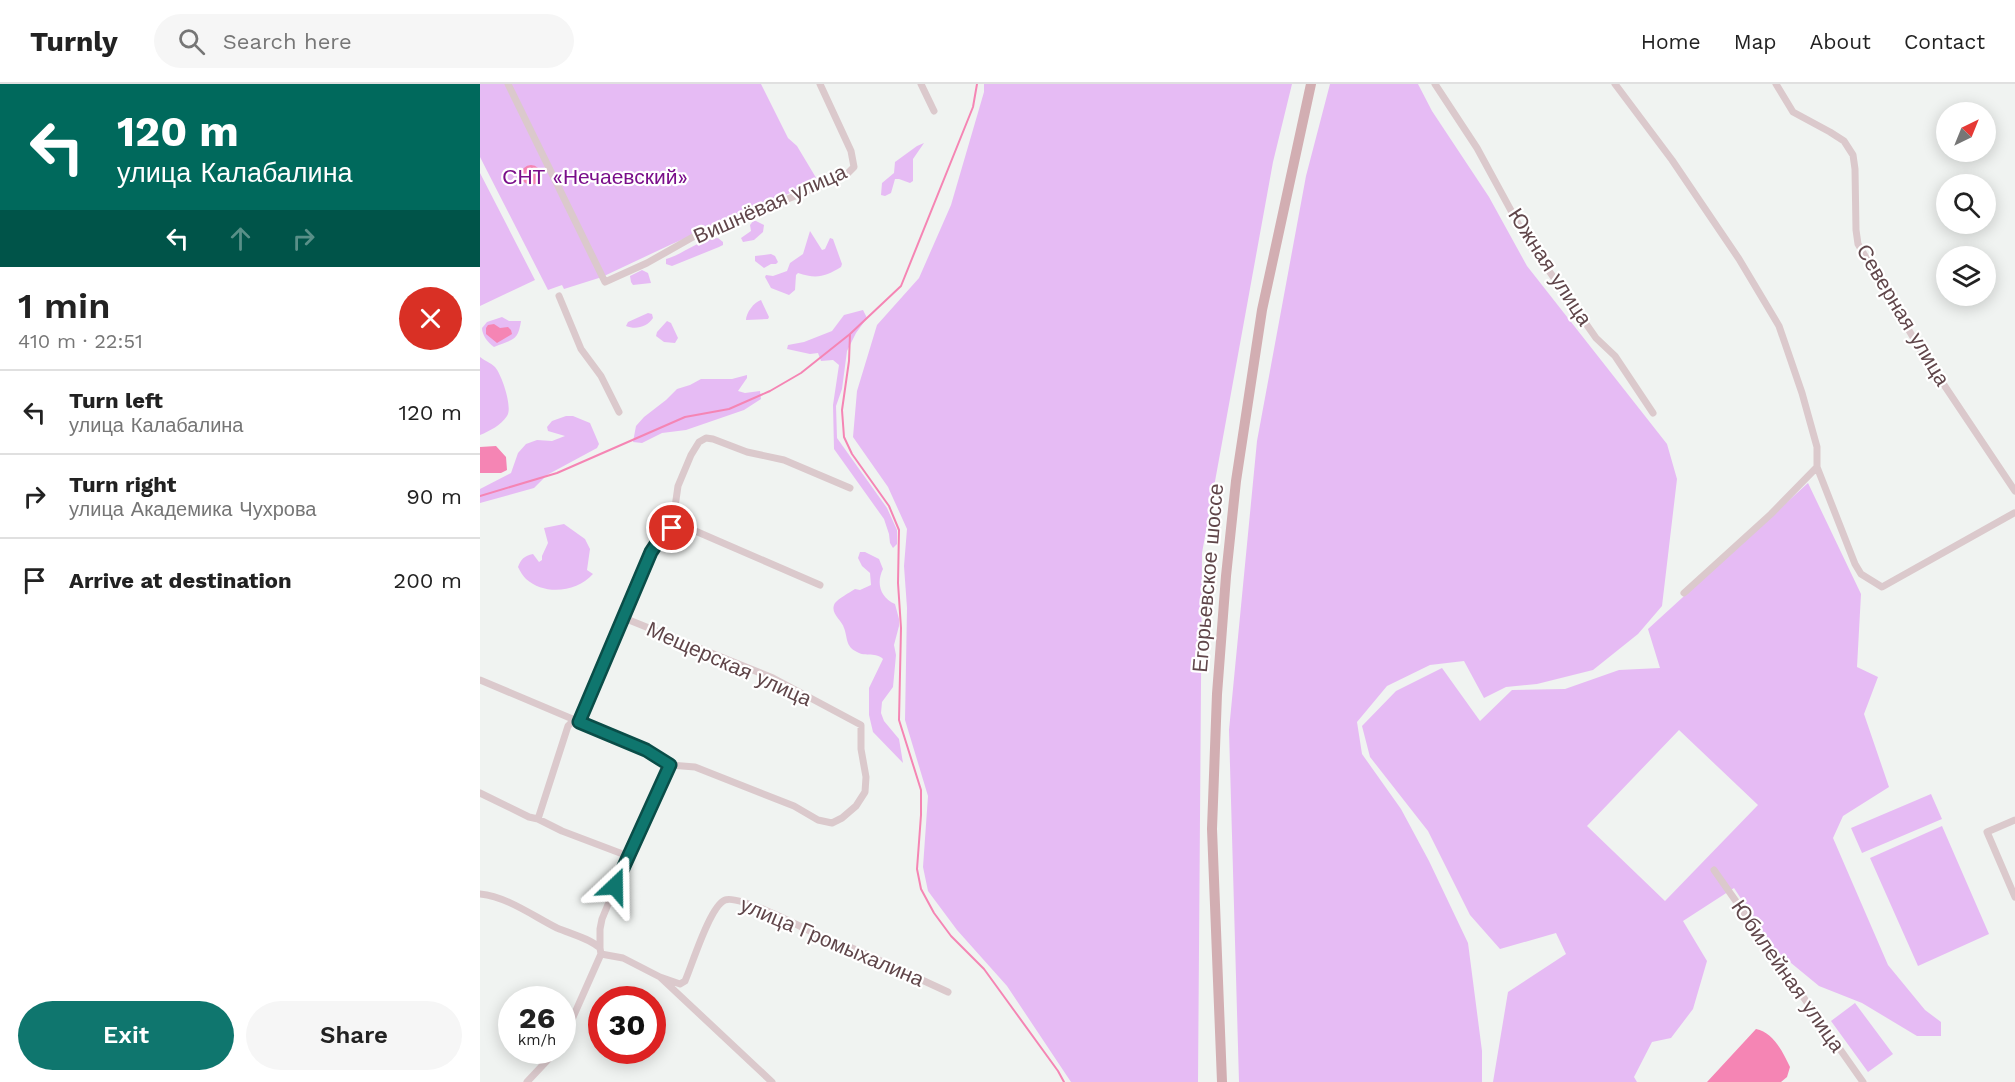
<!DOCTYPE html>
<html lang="en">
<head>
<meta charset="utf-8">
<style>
	body { margin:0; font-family:"Work Sans",sans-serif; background:#f6f6f6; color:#222; height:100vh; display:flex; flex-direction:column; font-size:22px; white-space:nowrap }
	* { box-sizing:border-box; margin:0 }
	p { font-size:20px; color:#767676 }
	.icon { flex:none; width:33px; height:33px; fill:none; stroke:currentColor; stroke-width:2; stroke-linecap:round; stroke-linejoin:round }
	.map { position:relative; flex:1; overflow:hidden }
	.drawer { display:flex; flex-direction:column; background:#fff; width:480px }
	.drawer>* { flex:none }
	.top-card { background:#00695c; color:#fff; overflow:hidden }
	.needle { width:39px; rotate:43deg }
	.buttons { position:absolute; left:1456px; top:18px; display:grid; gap:12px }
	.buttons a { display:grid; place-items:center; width:60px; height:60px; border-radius:50%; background:#fff; box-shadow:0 3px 15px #0003; font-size:30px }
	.speed { position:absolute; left:18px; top:902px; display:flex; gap:12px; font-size:30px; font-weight:700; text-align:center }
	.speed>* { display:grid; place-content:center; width:78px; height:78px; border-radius:50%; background:#fff; box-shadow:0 3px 15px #0003; line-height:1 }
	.speed small { font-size:15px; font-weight:400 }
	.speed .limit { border:9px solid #d22; background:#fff; color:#111 }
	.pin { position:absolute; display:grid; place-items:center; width:51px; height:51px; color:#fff; margin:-26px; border:3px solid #fff; border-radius:50%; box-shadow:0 2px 6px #0007 }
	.me { position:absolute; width:66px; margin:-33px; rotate:23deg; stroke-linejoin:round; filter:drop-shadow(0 0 4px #0008) }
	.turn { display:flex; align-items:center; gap:21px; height:126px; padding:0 18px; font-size:27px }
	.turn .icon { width:78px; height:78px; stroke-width:2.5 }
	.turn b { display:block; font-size:42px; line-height:51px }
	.lanes { display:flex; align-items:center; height:57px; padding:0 18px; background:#0003; justify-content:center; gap:30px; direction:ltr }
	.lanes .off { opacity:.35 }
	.round { display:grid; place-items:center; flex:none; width:63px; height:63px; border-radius:32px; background:#f6f6f6 }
	.head { display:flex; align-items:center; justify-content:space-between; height:102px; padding:0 18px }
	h1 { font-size:36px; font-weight:600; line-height:45px }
	.button { display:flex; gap:12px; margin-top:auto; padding:12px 18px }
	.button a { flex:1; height:69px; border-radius:36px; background:#0f766e; color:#fff; font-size:24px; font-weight:600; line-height:69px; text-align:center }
	.button a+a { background:#f6f6f6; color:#222 }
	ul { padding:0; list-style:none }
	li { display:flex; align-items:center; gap:18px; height:84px; padding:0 18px; border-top:2px solid #e0e0e0 }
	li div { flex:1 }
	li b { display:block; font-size:22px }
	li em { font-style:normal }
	header { display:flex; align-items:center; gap:36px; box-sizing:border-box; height:84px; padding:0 30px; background:#fff; border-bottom:2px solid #e0e0e0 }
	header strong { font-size:28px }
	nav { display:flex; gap:33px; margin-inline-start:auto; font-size:21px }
	.search { width:420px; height:54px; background:#f6f6f6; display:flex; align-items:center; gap:15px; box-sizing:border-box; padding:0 21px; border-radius:33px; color:#767676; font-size:22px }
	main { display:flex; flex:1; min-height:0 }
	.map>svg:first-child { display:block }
</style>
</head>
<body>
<header>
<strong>Turnly</strong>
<div class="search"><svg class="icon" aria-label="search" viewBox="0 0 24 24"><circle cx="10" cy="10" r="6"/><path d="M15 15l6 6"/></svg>Search here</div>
<nav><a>Home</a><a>Map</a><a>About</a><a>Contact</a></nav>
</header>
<main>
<section class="drawer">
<div class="top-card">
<div class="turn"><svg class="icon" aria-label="left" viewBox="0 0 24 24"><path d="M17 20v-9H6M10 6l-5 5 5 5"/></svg><div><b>120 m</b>улица Калабалина</div></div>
<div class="lanes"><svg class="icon" aria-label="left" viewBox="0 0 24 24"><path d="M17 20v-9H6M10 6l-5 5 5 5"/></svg><svg class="icon off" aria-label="ahead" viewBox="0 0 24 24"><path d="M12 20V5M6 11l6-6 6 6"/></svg><svg class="icon off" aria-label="right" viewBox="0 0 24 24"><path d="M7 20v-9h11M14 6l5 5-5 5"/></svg></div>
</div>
<div class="head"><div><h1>1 min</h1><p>410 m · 22:51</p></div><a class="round" style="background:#d93025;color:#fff"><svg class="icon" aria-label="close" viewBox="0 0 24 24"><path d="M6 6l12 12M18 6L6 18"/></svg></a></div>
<ul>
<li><svg class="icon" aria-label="left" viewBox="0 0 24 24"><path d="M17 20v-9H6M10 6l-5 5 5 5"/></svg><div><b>Turn left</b><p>улица Калабалина</p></div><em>120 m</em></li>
<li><svg class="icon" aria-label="right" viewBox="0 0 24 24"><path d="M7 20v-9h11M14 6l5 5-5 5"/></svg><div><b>Turn right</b><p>улица Академика Чухрова</p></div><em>90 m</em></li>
<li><svg class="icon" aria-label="arrive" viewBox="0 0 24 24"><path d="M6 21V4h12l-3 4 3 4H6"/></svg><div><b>Arrive at destination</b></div><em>200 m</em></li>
</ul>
<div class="button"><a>Exit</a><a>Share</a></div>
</section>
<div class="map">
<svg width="1535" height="998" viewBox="0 0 1535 998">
	<rect width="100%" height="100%" fill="#f0f3f1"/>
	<path fill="#e6bbf4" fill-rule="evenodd" d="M0 0H281L308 54 317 62 338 97 192 160 122 193 84 205 82 201 68 206 0 73Z
		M504 0H812L793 78 722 469 718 998H591L527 902 477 846 448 807 443 783 448 712 425 636 427 524 424 482 427 445 408 403 373 353 377 307 397 241 439 194 471 121 504 8Z
		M850 0H938L952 27 1009 113 1047 182 1187 360 1197 395 1182 522 1158 550 1113 586 1057 600 1026 603 1004 614 984 577 950 581 907 602 877 638 882 670 921 725 949 777 988 859 1002 967V998H759L749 646 777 357 826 92Z
		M444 59 433 75V97L430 99 419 95H415L411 109 405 112 401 111 402 99 414 89 415 78 437 62Z
		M0 89 55 196 0 222Z
		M274 136 284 141 283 148 274 156 263 158 261 154 271 147 270 141Z
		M330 147 342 166 345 165 350 154 353 155 362 180 361 183C345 193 336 195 318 189L316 191 315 206 309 211 291 204 285 193 286 191 293 192 307 187 310 179 323 170Z
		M238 154 243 158V161L239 163 192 182 186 180V175C204 170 219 155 238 154Z
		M291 170 295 172 298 178 296 180H291L284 184 275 177V172Z
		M162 186 168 189 171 199 153 201 151 198 150 192Z
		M281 216 289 233 288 235 266 236C266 229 274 218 281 216Z
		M383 226 387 234 376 249 367 267 362 305 356 322 357 354 407 424 417 446V460L413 464 410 459 409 450 404 435 354 365 353 321 359 281 353 276 341 277 338 269 330 270 307 265 308 261 324 258 352 247 364 231Z
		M168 229 172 230 173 234C167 243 156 246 146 242L148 238Z
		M22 233 29 237H41C38 258 32 255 14 263 8 259 2 251 2 244L7 238Z
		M187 237 191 239 198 254 195 259 184 258 176 252 177 248Z
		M0 273C5 277 11 279 15 283 22 291 33 324 27 332 21 341 10 347 0 351Z
		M267 291V294L258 307 265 309 280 307 281 315 264 326 206 346 182 349 162 359 153 358 156 342 164 333 186 316 197 305 210 301 221 295H252Z
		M86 332H93L110 339 119 360 117 364 67 391 54 404 0 419V405L31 389 38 369 46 360 57 356 72 357 85 352 68 347 67 343 72 337Z
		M1328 399 1381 510 1377 583 1398 593 1384 630 1409 703 1363 732 1353 754 1408 881 1445 926 1461 938V952H1437L1382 919 1339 902 1294 865 1254 804 1203 837 1227 877 1213 925 1191 954 1172 958 1154 993 1157 998H1013L1028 908 1086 870 1076 849 1020 865 990 831 948 747 890 673 882 642 916 607 962 584 1000 637 1032 606 1085 605 1139 586 1180 584 1168 545ZM1199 646 1278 721 1185 817 1107 742Z
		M84 440 105 455 110 465 107 486 113 490C97 508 65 512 46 495 43 492 40 487 38 483 41 475 44 472 53 470L59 478 62 476V472L68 459 64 444Z
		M380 468H385L399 475 403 485C396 499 400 513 415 520L419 535V542L414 561 416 571 413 603 402 618 401 629 404 637 419 655 423 679 393 648 389 631V604L403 575C397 568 385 573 377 568 365 562 368 554 364 544 362 536 349 529 355 519 359 514 369 509 375 505L380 506 391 501 390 489 382 482 378 474Z
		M1451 710 1462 735 1382 769 1371 744Z
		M1462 742 1509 850 1438 882 1390 774Z
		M1375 919 1413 970 1388 988 1351 937Z"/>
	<path fill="#f585b4" d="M41 91a10 10 0 1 1 20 0a10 10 0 1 1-20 0Z
		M14 240 20 244 28 243 31 246 32 250 17 259 6 250V244L8 241Z
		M16 362 26 373 27 386 21 389H0V363Z
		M1276 945C1293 948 1303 968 1310 983L1307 993 1301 998H1227Z"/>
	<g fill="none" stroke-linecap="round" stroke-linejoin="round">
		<path stroke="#f585b4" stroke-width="2" d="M370 250 369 277 362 326 364 353 372 370 409 422 419 446 418 499 421 544 419 636 441 706V731L437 785 441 805 454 829 471 852 504 885 578 987 584 998
			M0 412 77 389 205 333 249 325 290 307 321 289 370 250 421 202 493 23 497 0"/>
		<path stroke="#dbc9cc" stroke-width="7" d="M28 0 125 198 167 179 213 153 365 92 374 83 371 67 340 0
			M441 0 454 27
			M955 0 997 64 1046 154 1116 254 1135 272 1173 329
			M1135 0 1192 76 1259 175 1299 242 1322 309 1337 363V383L1291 430 1204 509
			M1296 0 1313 28 1350 48 1364 57 1373 71 1375 85 1376 146 1378 160 1440 265 1535 407
			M79 212 101 265 121 292 139 328
			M1337 383 1375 480 1381 490 1402 503 1534 429
			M192 444 198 402 211 371 219 358 226 354 233 355 267 368 304 376 370 404
			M192 444 198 442 213 446 340 501
			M0 596 166 666 190 681 215 683 314 722 338 736 352 739 362 734 376 722 385 708 386 693 381 665V641L293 594 144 534
			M99 638 171 468 177 457 192 444
			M0 709 49 733 58 735 82 747 148 772
			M58 735 88 642 94 636
			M1535 736 1507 748 1535 813
			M1234 786 1383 998
			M0 810C28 813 53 832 77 844 91 850 109 854 120 864L121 870 143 874 180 893 292 998
			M120 864V845L122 835 148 772 190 681
			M180 893 200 900 205 897C212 881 230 822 245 816 259 810 327 846 342 853 353 859 366 861 377 866 408 880 438 894 468 908
			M82 958 121 870
			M47 998 77 966"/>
		<path stroke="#d2aeb2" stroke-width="10" d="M742 998 732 745 737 610 746 492 756 397 782 226 831 0"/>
	</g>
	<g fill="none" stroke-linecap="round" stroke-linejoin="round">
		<g stroke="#0a4d48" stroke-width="15">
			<path id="route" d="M135 802 190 681 166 666 99 638 171 468 183 450 192 444"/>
		</g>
		<use href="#route" stroke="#0f766e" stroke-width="10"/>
	</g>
	<g text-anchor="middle" stroke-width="4.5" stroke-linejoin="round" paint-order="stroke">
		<g font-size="21" fill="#7a0e8a" stroke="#fff">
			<text x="115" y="100">СНТ «Нечаевский»</text>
		</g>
		<g font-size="21" fill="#60464a" stroke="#fff">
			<text transform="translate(290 120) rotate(-24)" y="7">Вишнёвая улица</text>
			<text transform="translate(1070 183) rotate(57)" y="7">Южная улица</text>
			<text transform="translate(1423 231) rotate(59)" y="7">Северная улица</text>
			<text transform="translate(728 494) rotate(-85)" y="7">Егорьевское шоссе</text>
			<text transform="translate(249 580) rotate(24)" y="7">Мещерская улица</text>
			<text transform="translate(352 858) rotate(23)" y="7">улица Громыхалина</text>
			<text transform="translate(1308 892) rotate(55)" y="7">Юбилейная улица</text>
		</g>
	</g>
</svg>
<div class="buttons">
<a><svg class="needle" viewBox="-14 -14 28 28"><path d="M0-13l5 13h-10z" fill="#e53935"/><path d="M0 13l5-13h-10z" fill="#767676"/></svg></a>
<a><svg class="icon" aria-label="search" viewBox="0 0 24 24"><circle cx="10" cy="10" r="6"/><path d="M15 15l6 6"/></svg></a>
<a><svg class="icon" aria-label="layers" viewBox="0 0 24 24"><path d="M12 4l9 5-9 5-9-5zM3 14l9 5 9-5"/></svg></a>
</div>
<div class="speed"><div>26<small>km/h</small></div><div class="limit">30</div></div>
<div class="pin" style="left:192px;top:444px;background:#d93025"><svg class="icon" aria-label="arrive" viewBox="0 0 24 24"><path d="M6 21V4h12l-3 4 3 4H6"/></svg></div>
<svg class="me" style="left:135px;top:802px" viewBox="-20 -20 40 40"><path d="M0-17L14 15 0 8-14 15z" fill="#0f766e" stroke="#fff" stroke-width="4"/></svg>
</div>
</main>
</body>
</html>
